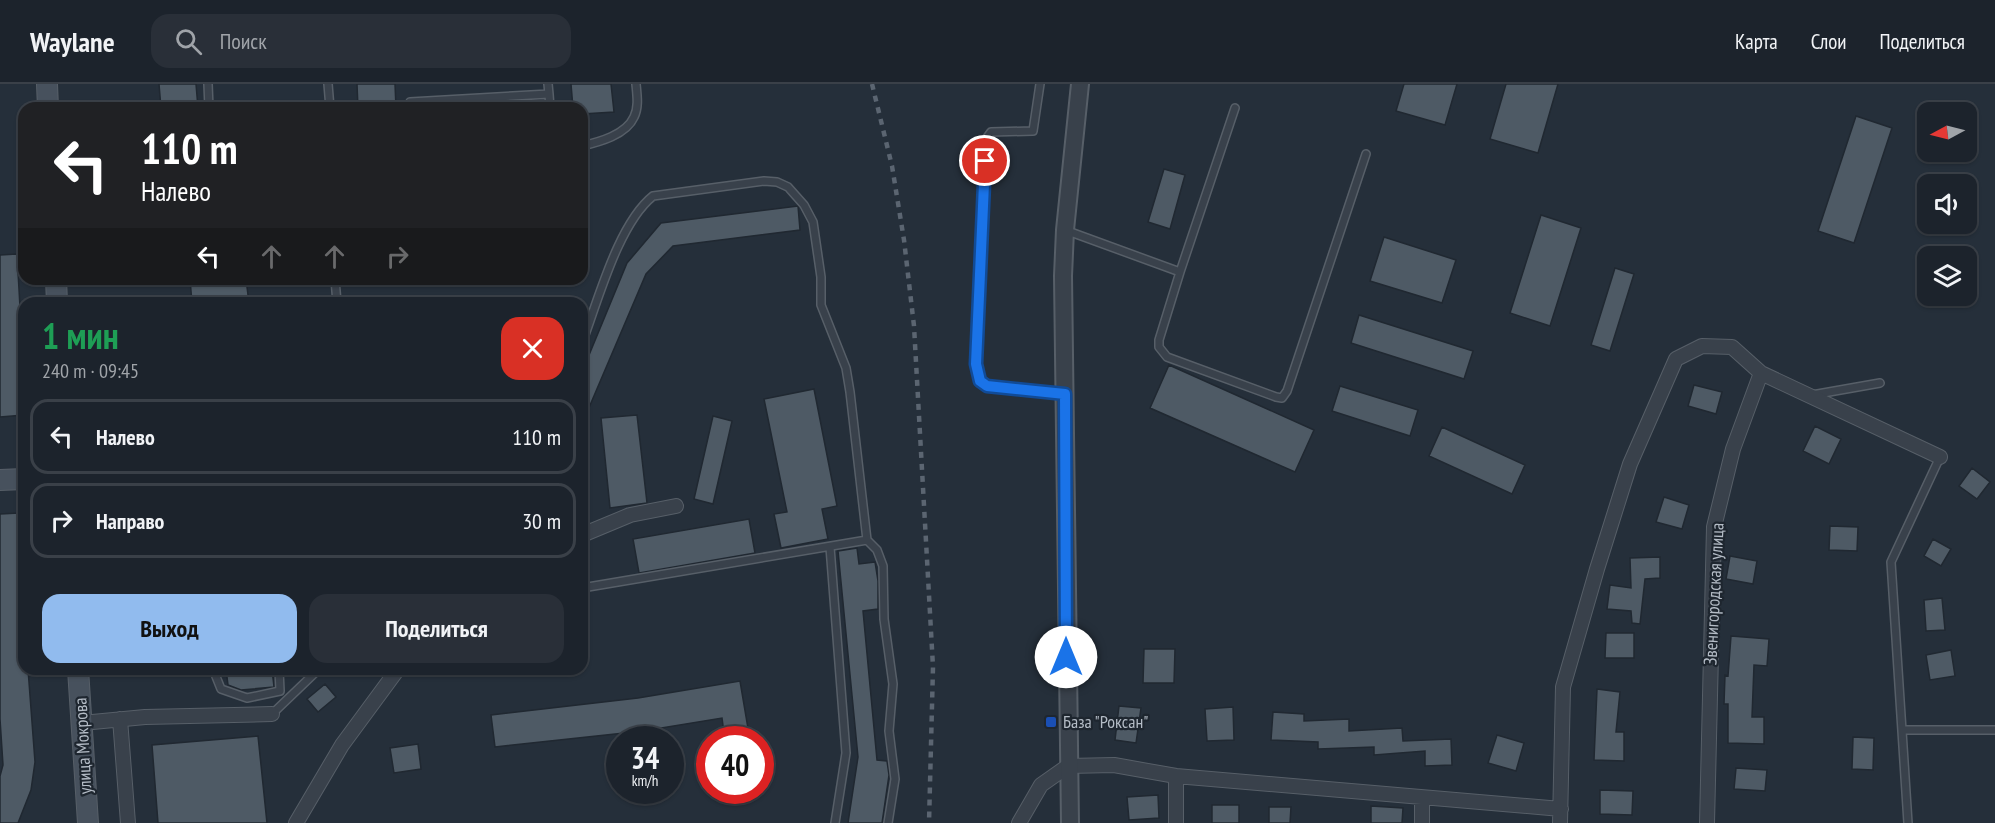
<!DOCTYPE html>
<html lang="ru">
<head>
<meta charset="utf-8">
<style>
	body { margin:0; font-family:"PT Sans Narrow",sans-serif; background:#292f38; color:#f1f3f6; height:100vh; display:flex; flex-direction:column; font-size:22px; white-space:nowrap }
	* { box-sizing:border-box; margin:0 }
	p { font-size:20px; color:#a0a4a9 }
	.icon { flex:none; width:33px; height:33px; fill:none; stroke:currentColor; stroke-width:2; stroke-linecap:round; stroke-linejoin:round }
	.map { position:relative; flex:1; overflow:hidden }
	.drawer { position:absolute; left:18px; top:213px; width:570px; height:378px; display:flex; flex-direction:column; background:#1c232c; border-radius:18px; box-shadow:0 2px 4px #0004,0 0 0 2px #3a4048 }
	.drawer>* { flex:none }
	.guide { position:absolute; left:18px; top:18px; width:570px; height:183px; border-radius:18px; box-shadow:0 2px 4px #0004,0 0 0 2px #3a4048; background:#202124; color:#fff; overflow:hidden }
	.needle { width:39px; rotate:263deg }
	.controls { position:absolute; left:1917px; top:18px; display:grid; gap:12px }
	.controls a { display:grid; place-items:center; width:60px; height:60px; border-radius:12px; background:#1c232c; box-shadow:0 2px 4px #0004,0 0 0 2px #3a4048; font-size:30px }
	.speed { position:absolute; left:606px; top:642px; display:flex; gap:12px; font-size:30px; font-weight:700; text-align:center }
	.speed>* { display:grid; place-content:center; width:78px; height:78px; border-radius:50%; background:#1c232c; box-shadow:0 2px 4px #0004,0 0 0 2px #3a4048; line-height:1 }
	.speed small { font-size:15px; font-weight:400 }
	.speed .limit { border:9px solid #d22; background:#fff; color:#111 }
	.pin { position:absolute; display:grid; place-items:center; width:51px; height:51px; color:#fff; margin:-26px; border:3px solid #fff; border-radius:50%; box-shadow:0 2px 6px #0007 }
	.me { position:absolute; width:66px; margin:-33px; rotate:0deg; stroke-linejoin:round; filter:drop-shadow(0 0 4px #0008) }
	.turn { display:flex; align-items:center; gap:21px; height:126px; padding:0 24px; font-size:27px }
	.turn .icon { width:78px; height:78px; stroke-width:2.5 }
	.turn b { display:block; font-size:42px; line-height:51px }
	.lanes { display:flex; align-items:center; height:57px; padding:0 24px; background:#0003; justify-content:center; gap:30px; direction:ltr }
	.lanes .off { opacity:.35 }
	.round { display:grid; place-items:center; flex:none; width:63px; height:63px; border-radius:18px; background:#292f38 }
	.summary { display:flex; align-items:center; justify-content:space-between; height:102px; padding:0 24px }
	h1 { font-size:36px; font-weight:800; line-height:45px; color:#1e9e55 }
	.button { display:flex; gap:12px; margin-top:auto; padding:12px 24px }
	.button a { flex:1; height:69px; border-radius:18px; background:#91bbee; color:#111; font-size:24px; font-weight:800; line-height:69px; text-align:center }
	.button a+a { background:#292f38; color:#f1f3f6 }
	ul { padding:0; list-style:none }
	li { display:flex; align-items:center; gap:18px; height:75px; margin:0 12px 9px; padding:0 12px; border:3px solid #3a4048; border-radius:18px }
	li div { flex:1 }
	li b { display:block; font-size:22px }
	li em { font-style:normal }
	header { display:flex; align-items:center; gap:36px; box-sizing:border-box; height:84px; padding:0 30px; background:#1c232c; border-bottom:2px solid #3a4048 }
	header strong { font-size:28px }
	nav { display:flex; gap:33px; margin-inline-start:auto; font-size:21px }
	.search { width:420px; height:54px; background:#292f38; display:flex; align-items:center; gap:15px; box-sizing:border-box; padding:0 21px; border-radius:18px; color:#a0a4a9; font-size:22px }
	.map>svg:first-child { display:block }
</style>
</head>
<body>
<header>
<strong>Waylane</strong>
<div class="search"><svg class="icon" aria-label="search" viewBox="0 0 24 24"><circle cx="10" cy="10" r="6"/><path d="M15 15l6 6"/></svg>Поиск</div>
<nav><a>Карта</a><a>Слои</a><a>Поделиться</a></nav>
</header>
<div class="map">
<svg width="1995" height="739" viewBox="0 0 1995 739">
	<rect width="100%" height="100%" fill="#252f3a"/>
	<path fill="#4e5a65" stroke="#202831" stroke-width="1.5" d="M159 0H196L198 24H161Z
		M357 0H395L396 24H358Z
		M571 0H611L614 28 582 30V24H573Z
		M1404 0H1457L1445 41 1396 27Z
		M1506 0H1558L1538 69 1490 55Z
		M1856 32 1892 44 1854 159 1818 147Z
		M1164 85 1185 91 1170 145 1148 138Z
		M798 122 800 146 673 162 646 190 582 340V288L627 179 661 139Z
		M1541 131 1581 144 1550 242 1510 229Z
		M1384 153 1456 176 1442 219 1370 197Z
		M17 170 24 294V331L0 333V171Z
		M1615 184 1634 190 1610 267 1591 261Z
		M190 195H246L249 219H192Z
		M1359 231 1473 267 1464 295 1351 259Z
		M1169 281 1314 346 1295 388 1150 324Z
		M1694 301 1722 308 1716 330 1688 322Z
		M1340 302 1418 326 1410 352 1332 327Z
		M814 305 837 422 822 425 828 455 781 464 774 430 787 428 764 315Z
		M637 331 647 419 610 424 601 334Z
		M713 332 732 337 713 420 694 415Z
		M1815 342 1841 355 1829 380 1803 367Z
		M1442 343 1525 381 1512 410 1429 372Z
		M1972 384 1990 398 1977 415 1959 402Z
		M1664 413 1689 421 1682 445 1656 438Z
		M19 429 24 433V478H20L24 531V585H28L35 678 31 706 18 739H0V692L3 681 0 635V430Z
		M749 435 755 469 639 489 633 455Z
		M1830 442 1858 443 1857 467 1829 466Z
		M1933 455 1951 465 1941 482 1924 472Z
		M857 464 859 480 875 478 878 497V525L863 527 877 676 887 677 889 691 882 739H848L858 673 838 467Z
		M1730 472 1757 477 1753 500 1726 495Z
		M1660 473V494L1645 495 1640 540 1632 539 1631 527 1607 525 1610 501 1631 504 1630 474Z
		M1942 514 1945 546 1926 547 1924 516Z
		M1606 549H1634V574H1605Z
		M1731 552 1769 555 1767 582 1754 581 1752 633H1764V660L1728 659V620H1724L1725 591 1728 592Z
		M1144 565H1175L1174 599H1143Z
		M1951 566 1955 592 1930 596 1926 571Z
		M226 585H272L274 603 241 606 228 601Z
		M740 597 750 656H725L722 634 643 647 495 663 491 631 638 614Z
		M325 600 336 613 318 628 307 615Z
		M1597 605 1620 608 1616 648H1624V677L1594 676Z
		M1119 622 1141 624 1136 659 1115 656Z
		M1233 623 1234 656 1207 657 1205 625Z
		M1273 628 1304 630V637L1349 635V647L1402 644 1403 657 1451 655 1452 681 1425 682V667L1374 671V663L1318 665V658L1271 656Z
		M1497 651 1524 659 1516 687 1488 679Z
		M258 652 267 739H158L152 661Z
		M1853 653 1874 654 1873 686 1852 685Z
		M418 660 421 685 394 689 390 664Z
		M1736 684 1767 686 1765 707 1734 705Z
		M1600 706 1633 707 1632 731 1600 730Z
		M1158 711 1159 734 1129 736 1127 713Z
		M1212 721H1239V739H1212Z
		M1371 722 1403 724 1402 739H1371Z
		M1269 723H1291L1290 739H1269Z"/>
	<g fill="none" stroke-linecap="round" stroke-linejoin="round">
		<g stroke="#575f68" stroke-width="10">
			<path id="service" d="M208 0 209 24
				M328 0 330 24
				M1040 0 1033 47 991 48 986 55 976 280 980 297 987 302 1065 310
				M549 10 550 24
				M410 18 549 10 548 0
				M582 62C599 58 626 51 634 33 639 23 637 11 636 0
				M1065 146 1180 188 1159 256V263L1167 273 1276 313 1282 314 1287 307 1366 70
				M1180 188 1235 24
				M335 195 337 219
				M582 259C598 217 618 140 653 112L764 97 777 98 788 103 804 121 813 138 821 193V221L846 284 850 308 867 456 877 466 883 482 884 535 893 600 889 647 895 695 888 739
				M1812 311 1880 299
				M830 463 846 669 835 739
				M582 504 867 456
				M213 585 221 605 247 614 280 607 279 585
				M272 630 319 585
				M1902 646H1994
				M1908 739 1891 478 1940 373"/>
		</g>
		<g stroke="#575f68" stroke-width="16">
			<path id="minor" d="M582 451 630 431 676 422
				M120 635 128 739
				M82 639 145 633 272 630
				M1176 692V739
				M296 739 342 661 398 585
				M1019 739 1041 701 1068 682 1114 681 1176 692 1561 725
				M1422 739V714
				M1560 739 1563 603 1597 485 1630 380 1676 275 1702 262 1732 263 1761 289 1940 373
				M1707 739 1714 443 1733 365 1761 289"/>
		</g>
		<g stroke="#575f68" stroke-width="20">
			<path id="tertiary" d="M1070 739 1063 192 1065 146 1080 0"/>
		</g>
		<g stroke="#575f68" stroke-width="22">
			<path id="secondary" d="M47 0 48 24
				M56 195 57 219
				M0 396 24 395
				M78 585 88 739"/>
		</g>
		<use href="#service" stroke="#39414b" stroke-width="7"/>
		<use href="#minor" stroke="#39414b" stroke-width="14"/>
		<use href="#tertiary" stroke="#39414b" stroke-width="16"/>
		<use href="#secondary" stroke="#47515d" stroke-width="20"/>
		<path stroke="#5b6571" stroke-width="4.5" stroke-dasharray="6 6" stroke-linecap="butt" d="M872 0 892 82 904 156 914 242 933 583 929 739"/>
	</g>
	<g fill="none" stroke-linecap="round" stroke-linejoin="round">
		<g stroke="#114b97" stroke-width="15">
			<path id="route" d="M985 77 976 280 980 297 987 302 1065 310 1066 573"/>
		</g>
		<use href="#route" stroke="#1a73e8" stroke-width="10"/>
	</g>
	<rect fill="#1a4fb4" stroke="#1e262f" stroke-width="2" x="1045" y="632" width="12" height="12" rx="3"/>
	<g text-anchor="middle" stroke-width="4.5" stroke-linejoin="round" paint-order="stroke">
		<g font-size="18" fill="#b4bcc6" stroke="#1e262f">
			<text transform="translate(1714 510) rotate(-87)" y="6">Звенигородская улица</text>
			<text transform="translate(83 662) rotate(-93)" y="6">улица Мокрова</text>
		</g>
		<g font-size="18" fill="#b4bcc6" stroke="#1e262f" text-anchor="start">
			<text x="1063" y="644">База "Роксан"</text>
		</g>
	</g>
</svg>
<div class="controls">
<a><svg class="needle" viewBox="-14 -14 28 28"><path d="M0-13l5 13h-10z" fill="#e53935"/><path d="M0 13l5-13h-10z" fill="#a0a4a9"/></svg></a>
<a><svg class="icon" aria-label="sound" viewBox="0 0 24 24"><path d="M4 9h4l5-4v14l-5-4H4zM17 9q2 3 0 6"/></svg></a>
<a><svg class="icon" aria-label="layers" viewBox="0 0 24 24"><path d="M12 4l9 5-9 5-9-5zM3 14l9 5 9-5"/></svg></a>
</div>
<div class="speed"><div>34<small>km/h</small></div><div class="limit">40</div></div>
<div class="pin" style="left:985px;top:77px;background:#d93025"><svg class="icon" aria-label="arrive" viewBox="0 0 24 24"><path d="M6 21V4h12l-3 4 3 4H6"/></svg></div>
<svg class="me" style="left:1066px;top:573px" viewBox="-20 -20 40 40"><circle r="19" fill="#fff"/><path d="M0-13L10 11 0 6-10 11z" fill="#1a73e8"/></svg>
<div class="guide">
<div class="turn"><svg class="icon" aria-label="left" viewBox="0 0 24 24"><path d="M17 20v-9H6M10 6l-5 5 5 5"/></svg><div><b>110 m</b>Налево</div></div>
<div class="lanes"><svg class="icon" aria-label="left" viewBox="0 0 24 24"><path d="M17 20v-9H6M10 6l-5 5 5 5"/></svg><svg class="icon off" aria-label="ahead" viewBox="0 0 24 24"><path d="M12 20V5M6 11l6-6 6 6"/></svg><svg class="icon off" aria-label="ahead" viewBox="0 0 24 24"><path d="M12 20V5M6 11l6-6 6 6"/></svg><svg class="icon off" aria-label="right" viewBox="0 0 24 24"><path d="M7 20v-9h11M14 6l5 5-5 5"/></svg></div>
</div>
<section class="drawer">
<div class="summary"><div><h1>1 мин</h1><p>240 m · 09:45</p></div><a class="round" style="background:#d93025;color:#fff"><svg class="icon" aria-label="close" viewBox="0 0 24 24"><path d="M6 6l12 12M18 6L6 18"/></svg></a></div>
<ul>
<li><svg class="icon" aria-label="left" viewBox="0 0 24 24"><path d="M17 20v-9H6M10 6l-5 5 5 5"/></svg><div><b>Налево</b></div><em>110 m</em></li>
<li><svg class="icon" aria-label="right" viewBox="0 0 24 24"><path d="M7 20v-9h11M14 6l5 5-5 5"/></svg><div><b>Направо</b></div><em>30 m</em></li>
</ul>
<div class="button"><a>Выход</a><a>Поделиться</a></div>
</section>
</div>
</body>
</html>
